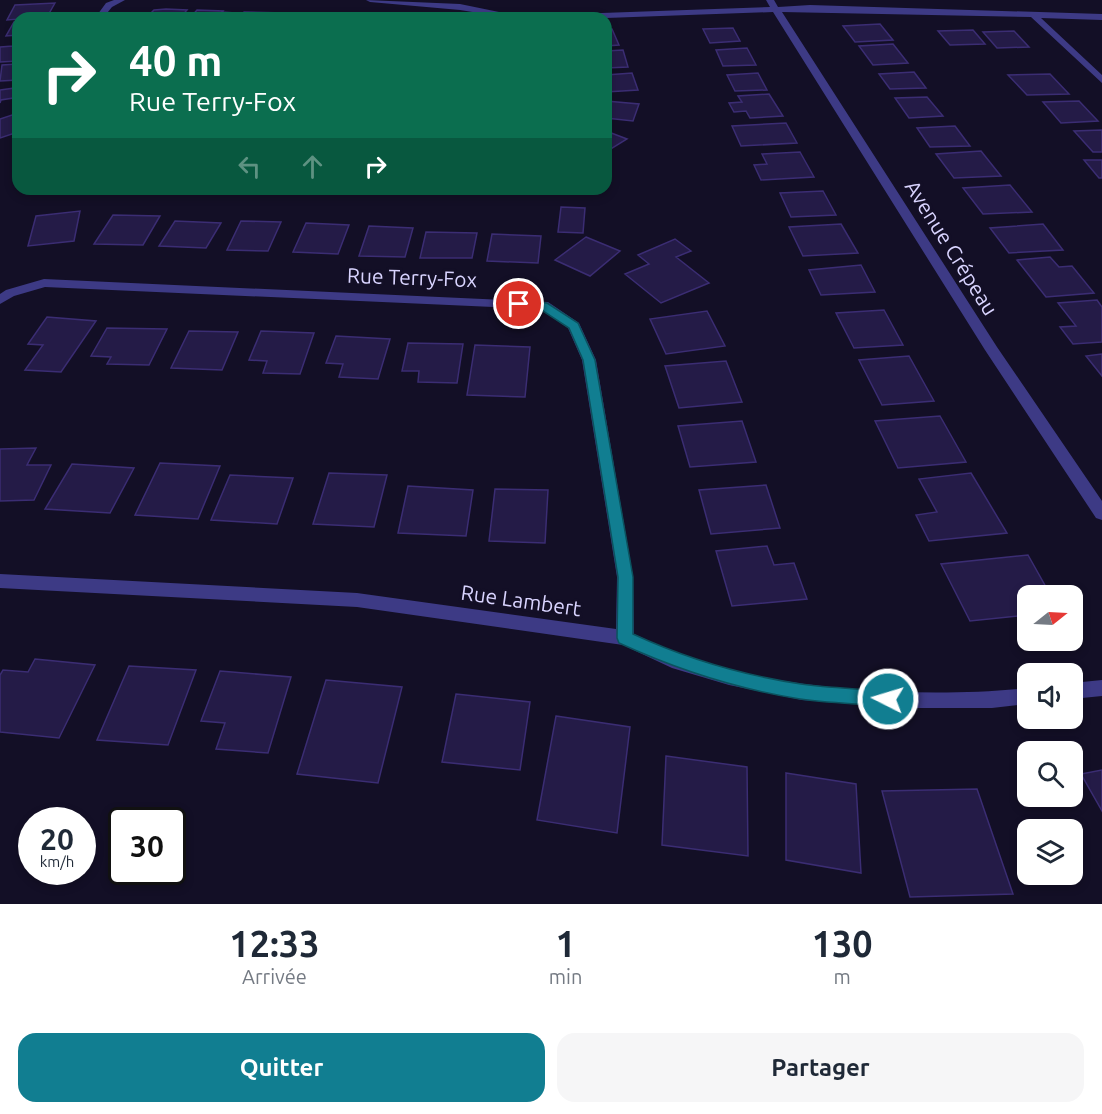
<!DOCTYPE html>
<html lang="fr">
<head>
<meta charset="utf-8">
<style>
	body { margin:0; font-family:Ubuntu,sans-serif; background:#f6f6f7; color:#1f2937; height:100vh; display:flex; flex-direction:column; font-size:22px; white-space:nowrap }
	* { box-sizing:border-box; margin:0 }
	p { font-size:20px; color:#747a83 }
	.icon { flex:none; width:33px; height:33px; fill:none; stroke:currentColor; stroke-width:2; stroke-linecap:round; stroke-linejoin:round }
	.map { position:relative; height:904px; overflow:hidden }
	.sheet { display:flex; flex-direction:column; background:#fff; flex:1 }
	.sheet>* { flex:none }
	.hud { position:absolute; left:12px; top:12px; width:600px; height:183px; border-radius:18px; box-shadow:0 3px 9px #0003; background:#0b6e4f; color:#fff; overflow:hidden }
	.needle { width:39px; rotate:72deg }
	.tools { position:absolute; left:1017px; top:585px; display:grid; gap:12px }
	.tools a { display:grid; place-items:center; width:66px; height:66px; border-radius:12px; background:#fff; box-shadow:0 3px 9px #0003; font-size:30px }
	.speed { position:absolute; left:18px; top:807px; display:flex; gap:12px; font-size:30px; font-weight:700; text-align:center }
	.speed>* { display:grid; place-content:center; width:78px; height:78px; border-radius:50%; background:#fff; box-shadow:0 3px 9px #0003; line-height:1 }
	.speed small { font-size:15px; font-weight:400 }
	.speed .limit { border:3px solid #111; border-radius:9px; background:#fff; color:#111 }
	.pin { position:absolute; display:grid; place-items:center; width:51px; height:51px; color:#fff; margin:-26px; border:3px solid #fff; border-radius:50%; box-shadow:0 2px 6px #0007 }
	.me { position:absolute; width:66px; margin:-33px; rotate:275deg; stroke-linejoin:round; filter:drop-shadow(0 0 4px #0008) }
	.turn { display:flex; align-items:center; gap:21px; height:126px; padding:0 18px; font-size:27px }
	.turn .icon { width:78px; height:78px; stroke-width:2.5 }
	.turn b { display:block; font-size:42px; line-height:51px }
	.lanes { display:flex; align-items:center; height:57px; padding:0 18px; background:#0003; justify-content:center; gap:30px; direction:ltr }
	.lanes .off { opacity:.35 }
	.eta { display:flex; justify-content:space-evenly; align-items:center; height:102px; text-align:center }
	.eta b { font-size:36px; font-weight:700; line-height:42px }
	.action { display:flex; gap:12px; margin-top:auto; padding:12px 18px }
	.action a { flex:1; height:69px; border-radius:18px; background:#117e91; color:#fff; font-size:24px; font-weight:700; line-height:69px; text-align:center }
	.action a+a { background:#f6f6f7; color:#1f2937 }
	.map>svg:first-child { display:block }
</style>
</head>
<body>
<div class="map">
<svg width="1102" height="904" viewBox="0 0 1102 904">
	<rect width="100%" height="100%" fill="#130f26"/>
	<path fill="#241b47" stroke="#3b2d73" stroke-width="1.5" d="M55 3 47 17 7 20 15 5Z
		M154 10 166 9 187 10 180 18H146Z
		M197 10 223 11 222 12 234 13 230 18H190Z
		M244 12 284 13 281 18H241Z
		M304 14H333L331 18H301Z
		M14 22H18V35L6 36Z
		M880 24 893 40 855 42 843 26Z
		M733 28 740 41 710 43 703 29Z
		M612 29 619 45 606 46V30Z
		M973 30 985 44 950 45 938 31Z
		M1014 31 1029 47 997 48 983 32Z
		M14 43H18V61L0 62V47L13 46Z
		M893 44 908 63 873 65 859 46Z
		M747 48 756 65 723 66 716 50Z
		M623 50 628 67 606 68V51Z
		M18 64V80L0 81 2 65Z
		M914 72 926 88 890 89 879 74Z
		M632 73 638 90 606 92V75Z
		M758 73 767 90 735 91 727 75Z
		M1050 74 1069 94 1027 95 1008 75Z
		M15 88 13 98 1 100 0 103V90Z
		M769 94 783 116 750 118 746 111 734 112 729 103 742 102 738 96Z
		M927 97 943 116 909 118 895 98Z
		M606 101 639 104 633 121 606 118Z
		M1079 101 1098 121 1061 123 1043 102Z
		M15 114 18 117V132L0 138V119Z
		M786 123 797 143 741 146 732 126Z
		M955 126 970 146 930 147 917 128Z
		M1102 130V152H1093L1074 131Z
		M606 131 627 139 606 152Z
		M981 151 1001 176 954 178 936 154Z
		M800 152 814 177 761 180 754 165 767 164 762 154Z
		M1084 160H1102V178H1099Z
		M1010 185 1032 212 983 214 963 188Z
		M823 191 836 215 791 217 780 193Z
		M561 207 585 208 583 233 558 232Z
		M80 211 74 241 28 246 36 216Z
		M113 215 160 216 143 245 94 244Z
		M175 221 221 223 206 248 159 246Z
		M241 221 281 222 268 251 227 250Z
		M306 223 349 225 338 254 293 252Z
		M841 224 858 253 803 256 789 227Z
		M1043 224 1063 250 1009 253 990 228Z
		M369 226 413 228 405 257 359 256Z
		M426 232 477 233 472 258H420Z
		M492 234 541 236 538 263 487 261Z
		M586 237 620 251 590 276 555 260Z
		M675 239 691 251 676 257 709 283 661 303 625 274 649 264 638 255Z
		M1050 257 1059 267 1072 266 1094 293 1046 297 1017 260Z
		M861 265 875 292 821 295 809 270Z
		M1097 300 1102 307V342L1073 344 1060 327 1076 326 1058 303Z
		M884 310 903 345 854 348 836 313Z
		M707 311 725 346 666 354 650 319Z
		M47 317 96 321 61 372 25 370 43 345 28 344Z
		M107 328 167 329 149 365 107 364 111 357 91 356Z
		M189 331 238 332 222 370 171 368Z
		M261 331 314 333 300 374 263 373 267 361 249 360Z
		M336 336 390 339 378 379 339 377 343 364 326 363Z
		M408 343 463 344 457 383 418 382 419 371H402Z
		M475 345 530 347 525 397 467 395Z
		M1102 354V376L1086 356Z
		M909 356 934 401 882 405 859 360Z
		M726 361 742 402 679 408 665 366Z
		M940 416 966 462 898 468 875 421Z
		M742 421 756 462 690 467 678 426Z
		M36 448 27 465H51L34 500 0 501V449Z
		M160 463 220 466 198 519 135 515Z
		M72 464 134 468 110 513 45 509Z
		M329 473 387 475 374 527 313 524Z
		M971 473 1007 533 929 541 916 515 937 512 919 479Z
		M230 475 293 478 277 524 211 520Z
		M766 485 780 528 711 534 699 490Z
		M408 486 473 490 466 536 398 533Z
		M495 489 548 490 545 543 489 541Z
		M767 546 774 565 794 563 807 599 732 606 716 551Z
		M1028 555 1051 596H1028V615L970 621 941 564Z
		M35 659 95 665 59 738 0 732V675L3 670 28 672Z
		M129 666 196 670 168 745 97 740Z
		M220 671 291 677 268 753 216 749 225 723 201 721Z
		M326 680 402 687 378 783 297 774Z
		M456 694 530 702 520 770 442 762Z
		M556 716 630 727 617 833 537 820Z
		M666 756 747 767 748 856 662 845Z
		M1102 770V811L1081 774Z
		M786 773 856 784 861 873 786 860Z
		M977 789 1013 894 910 897 882 791Z"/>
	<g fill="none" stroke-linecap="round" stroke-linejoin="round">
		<path fill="#3d3a85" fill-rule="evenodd" d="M114 0H125L112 7 103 18H95L106 3Z
			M366 0 460 4 529 18H510L460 10 370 2Z
			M766 0H774L778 7 810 5 1102 14V20L1041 18 1102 75V83L1031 17 782 12 997 347 1102 501V520L1096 518 985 350 773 12 606 18H541L545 15 770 7Z
			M44 279 548 302 579 323 596 360 633 577 634 634C648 640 661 648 675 653 773 691 924 699 1028 688V704L992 708H910L802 700 729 685 672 668 623 645 357 607 0 588V574L357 593 616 629 617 577 582 360 568 328 540 309 45 287 14 296 0 304V294L6 290Z
			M1102 680V696L1072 699V683Z"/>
	</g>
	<path fill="#117e91" stroke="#0b525e" stroke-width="1.5" d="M519 300 547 303 578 323 595 360 633 577V634C687 659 742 675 801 684 830 688 859 689 888 691L894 693 897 699 894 704 888 706C859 704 829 703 800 699 737 689 678 670 619 643L617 638 618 577 583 360 569 328 540 309 515 307 513 304Z"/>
	<g text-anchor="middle" stroke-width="6" stroke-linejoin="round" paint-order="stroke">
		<g font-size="21" fill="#d9d4ff" stroke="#130f26">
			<text transform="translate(951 248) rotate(58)" y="7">Avenue Crépeau</text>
			<text transform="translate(412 278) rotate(2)" y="7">Rue Terry-Fox</text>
			<text transform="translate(521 601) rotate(8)" y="7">Rue Lambert</text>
		</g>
	</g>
</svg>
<div class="tools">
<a><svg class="needle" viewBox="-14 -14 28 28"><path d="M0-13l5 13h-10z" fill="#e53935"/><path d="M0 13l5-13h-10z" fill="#747a83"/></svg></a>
<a><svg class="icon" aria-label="sound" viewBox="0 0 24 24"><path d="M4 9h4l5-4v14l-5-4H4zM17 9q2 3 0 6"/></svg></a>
<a><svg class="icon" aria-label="search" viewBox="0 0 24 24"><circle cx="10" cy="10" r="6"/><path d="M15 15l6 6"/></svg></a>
<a><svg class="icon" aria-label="layers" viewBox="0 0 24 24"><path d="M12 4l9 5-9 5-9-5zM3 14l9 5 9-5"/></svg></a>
</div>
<div class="speed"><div>20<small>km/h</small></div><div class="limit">30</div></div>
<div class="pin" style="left:519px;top:304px;background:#d93025"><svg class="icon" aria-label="arrive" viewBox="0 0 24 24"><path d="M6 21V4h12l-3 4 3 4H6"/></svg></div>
<svg class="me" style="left:888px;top:699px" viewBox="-20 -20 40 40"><circle r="17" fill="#117e91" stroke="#fff" stroke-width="3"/><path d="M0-11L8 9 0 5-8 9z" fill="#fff"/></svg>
<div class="hud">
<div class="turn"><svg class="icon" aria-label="right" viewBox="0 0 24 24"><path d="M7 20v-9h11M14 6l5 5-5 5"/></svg><div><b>40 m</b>Rue Terry-Fox</div></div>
<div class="lanes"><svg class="icon off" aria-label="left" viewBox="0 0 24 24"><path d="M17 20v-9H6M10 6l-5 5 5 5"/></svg><svg class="icon off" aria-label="ahead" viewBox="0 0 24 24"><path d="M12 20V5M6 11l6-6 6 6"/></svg><svg class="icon" aria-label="right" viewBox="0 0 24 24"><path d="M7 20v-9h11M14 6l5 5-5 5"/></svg></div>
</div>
</div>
<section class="sheet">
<div class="eta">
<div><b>12:33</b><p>Arrivée</p></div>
<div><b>1</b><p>min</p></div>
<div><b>130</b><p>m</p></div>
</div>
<div class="action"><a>Quitter</a><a>Partager</a></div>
</section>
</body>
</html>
